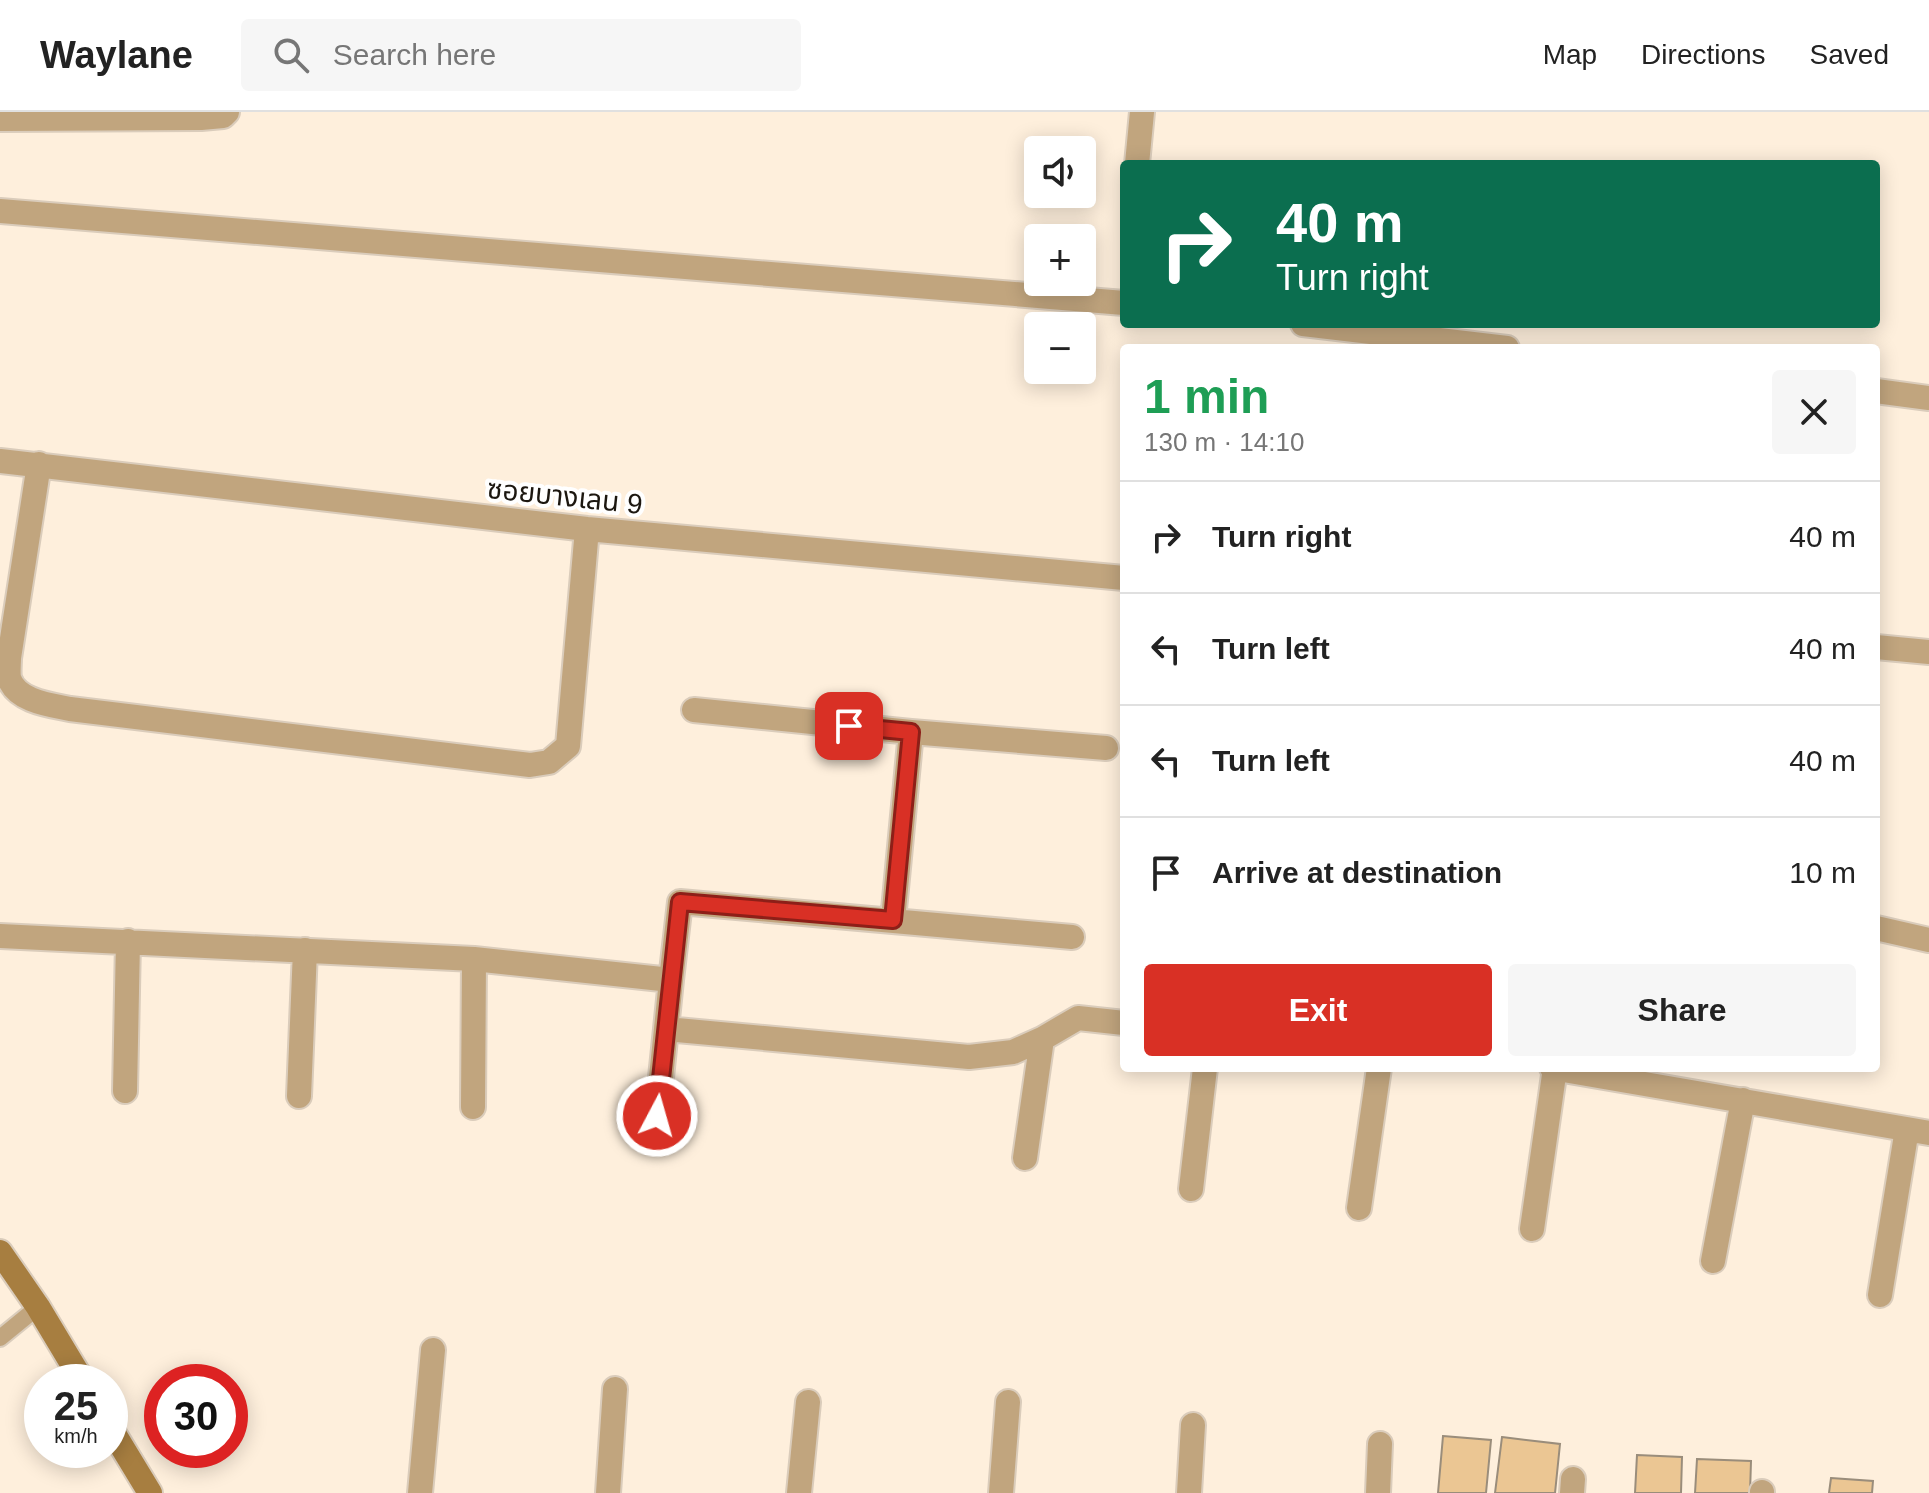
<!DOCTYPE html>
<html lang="en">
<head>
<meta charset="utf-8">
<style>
	body { margin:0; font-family:Arial,"Noto Sans Thai",sans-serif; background:#f6f6f6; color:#222; height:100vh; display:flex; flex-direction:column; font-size:30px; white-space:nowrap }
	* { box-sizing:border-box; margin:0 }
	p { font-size:26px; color:#767676 }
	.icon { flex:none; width:44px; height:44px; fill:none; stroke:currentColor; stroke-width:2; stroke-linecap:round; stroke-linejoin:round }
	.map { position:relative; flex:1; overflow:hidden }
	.details { position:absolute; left:1120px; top:232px; width:760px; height:728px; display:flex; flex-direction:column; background:#fff; border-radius:8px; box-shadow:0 4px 20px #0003 }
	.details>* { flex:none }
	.hud { position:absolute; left:1120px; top:48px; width:760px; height:168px; border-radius:8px; box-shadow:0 4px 20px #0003; background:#0b6e4f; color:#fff; overflow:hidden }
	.tools { position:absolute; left:1024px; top:24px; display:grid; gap:16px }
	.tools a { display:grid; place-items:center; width:72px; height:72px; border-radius:8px; background:#fff; box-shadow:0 4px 20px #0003; font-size:40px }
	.speed { position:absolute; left:24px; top:1252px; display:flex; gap:16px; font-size:40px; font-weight:700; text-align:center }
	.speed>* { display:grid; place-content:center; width:104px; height:104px; border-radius:50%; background:#fff; box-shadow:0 4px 20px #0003; line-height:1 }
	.speed small { font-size:20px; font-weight:400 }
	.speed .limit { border:12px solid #d22; background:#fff; color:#111 }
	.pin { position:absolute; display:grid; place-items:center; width:68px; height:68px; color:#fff; margin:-34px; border-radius:16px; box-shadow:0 4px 12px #0006 }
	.me { position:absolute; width:88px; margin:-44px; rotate:6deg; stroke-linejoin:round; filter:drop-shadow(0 0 6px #0008) }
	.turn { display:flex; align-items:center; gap:28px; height:168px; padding:0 24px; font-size:36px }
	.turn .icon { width:104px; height:104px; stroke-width:2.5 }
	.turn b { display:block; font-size:56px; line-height:68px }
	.round { display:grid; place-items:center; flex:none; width:84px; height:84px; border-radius:8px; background:#f6f6f6 }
	.headline { display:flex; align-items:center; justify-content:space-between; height:136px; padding:0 24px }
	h1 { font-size:48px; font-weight:700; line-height:60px; color:#1e9e55 }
	.primary-button { display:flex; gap:16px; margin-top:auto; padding:16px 24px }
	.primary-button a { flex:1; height:92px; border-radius:8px; background:#d93025; color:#fff; font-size:32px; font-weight:700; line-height:92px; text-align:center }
	.primary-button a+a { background:#f6f6f6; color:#222 }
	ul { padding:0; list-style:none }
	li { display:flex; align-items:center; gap:24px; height:112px; padding:0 24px; border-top:2px solid #e0e0e0 }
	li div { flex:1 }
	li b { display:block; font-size:30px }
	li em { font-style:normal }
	header { display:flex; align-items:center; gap:48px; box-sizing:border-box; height:112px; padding:0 40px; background:#fff; border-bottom:2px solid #e0e0e0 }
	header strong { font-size:38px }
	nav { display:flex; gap:44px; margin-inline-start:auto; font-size:28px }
	.search { width:560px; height:72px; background:#f6f6f6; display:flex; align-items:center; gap:20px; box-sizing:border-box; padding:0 28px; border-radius:8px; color:#767676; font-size:30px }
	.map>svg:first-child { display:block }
</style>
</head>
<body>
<header>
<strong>Waylane</strong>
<div class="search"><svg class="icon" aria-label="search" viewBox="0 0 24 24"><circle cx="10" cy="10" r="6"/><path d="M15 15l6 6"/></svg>Search here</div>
<nav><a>Map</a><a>Directions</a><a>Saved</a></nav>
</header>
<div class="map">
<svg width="1929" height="1381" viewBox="0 0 1929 1381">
	<rect width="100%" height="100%" fill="#feefdc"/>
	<path fill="#ebc693" stroke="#9a8d7b" stroke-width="2" d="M1443 1324 1491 1328 1486 1381H1438Z
		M1502 1325 1560 1332 1555 1381H1495Z
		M1637 1343 1682 1345 1681 1381H1635Z
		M1697 1347 1751 1349 1750 1381H1695Z
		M1831 1366 1873 1369 1872 1381H1829Z"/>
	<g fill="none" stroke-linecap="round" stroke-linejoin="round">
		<g stroke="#daccbb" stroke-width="20">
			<path id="lane" d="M0 1226 38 1195"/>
		</g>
		<g stroke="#daccbb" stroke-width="28">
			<path id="street" d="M0 7 201 6 223 4 227 0
				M1137 52 1142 0
				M0 99 1124 191
				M1303 212 1507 236
				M1876 279 1929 286
				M0 349 587 417 1124 466
				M39 352 9 546C9 552 8 560 9 566 16 589 50 593 70 597L530 653 549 650 568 634 587 417
				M1876 535 1929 540
				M694 598 911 620 1106 636
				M893 808 911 620
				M1876 816 1929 828
				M0 824 474 847 671 868 666 917 969 945 1013 940 1042 927 1078 906 1124 911
				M671 868 680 790 1072 825
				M1552 956 1929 1021
				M125 979 128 829
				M299 984 305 838
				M473 995 474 847
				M657 1004 666 917
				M1025 1046 1042 927
				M1191 1077 1205 956
				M1359 1096 1379 956
				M1532 1117 1555 956
				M1713 1149 1743 988
				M1880 1183 1907 1017
				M420 1381 433 1238
				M608 1381 615 1277
				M799 1381 808 1290
				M1001 1381 1008 1290
				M1189 1381 1193 1313
				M1378 1381 1380 1332
				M1572 1381 1573 1367
				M1762 1381V1380"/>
		</g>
		<g stroke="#daccbb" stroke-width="28">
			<path id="secondary" d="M0 1140 38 1195 83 1270
				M110 1315 150 1381"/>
		</g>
		<use href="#lane" stroke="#c1a57e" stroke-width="16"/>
		<use href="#street" stroke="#c1a57e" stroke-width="24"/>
		<use href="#secondary" stroke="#a77e40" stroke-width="24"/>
	</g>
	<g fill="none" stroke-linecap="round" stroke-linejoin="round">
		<g stroke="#8d1f18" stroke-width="20">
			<path id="route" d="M657 1004 680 790 893 808 911 620 849 614"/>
		</g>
		<use href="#route" stroke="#d93025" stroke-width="14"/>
	</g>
	<g text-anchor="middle" stroke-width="8" stroke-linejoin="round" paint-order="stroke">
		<g font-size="28" fill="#1c1710" stroke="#fff">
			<text transform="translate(565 384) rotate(6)" y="10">ซอยบางเลน 9</text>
		</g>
	</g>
</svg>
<div class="tools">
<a><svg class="icon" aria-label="sound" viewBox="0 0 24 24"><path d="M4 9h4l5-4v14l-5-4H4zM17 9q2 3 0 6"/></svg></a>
<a>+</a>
<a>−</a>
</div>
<div class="speed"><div>25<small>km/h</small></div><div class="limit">30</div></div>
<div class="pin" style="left:849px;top:614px;background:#d93025"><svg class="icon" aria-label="arrive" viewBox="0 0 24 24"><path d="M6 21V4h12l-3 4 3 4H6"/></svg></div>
<svg class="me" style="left:657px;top:1004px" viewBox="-20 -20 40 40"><circle r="17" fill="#d93025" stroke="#fff" stroke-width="3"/><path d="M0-11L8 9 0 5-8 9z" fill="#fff"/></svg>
<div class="hud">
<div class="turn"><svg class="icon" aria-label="right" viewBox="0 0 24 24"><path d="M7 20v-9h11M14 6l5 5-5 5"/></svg><div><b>40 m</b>Turn right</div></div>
</div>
<section class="details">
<div class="headline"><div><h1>1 min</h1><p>130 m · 14:10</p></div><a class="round"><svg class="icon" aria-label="close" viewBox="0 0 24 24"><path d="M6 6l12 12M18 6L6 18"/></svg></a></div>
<ul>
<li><svg class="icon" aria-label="right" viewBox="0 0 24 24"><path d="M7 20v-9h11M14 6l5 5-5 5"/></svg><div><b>Turn right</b></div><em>40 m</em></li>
<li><svg class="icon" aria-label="left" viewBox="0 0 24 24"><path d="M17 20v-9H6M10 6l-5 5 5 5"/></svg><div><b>Turn left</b></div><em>40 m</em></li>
<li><svg class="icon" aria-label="left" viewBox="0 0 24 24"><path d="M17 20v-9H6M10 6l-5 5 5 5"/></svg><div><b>Turn left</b></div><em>40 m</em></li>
<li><svg class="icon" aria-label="arrive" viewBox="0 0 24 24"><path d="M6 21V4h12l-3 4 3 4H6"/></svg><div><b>Arrive at destination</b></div><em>10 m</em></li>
</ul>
<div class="primary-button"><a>Exit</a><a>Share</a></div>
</section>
</div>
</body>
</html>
